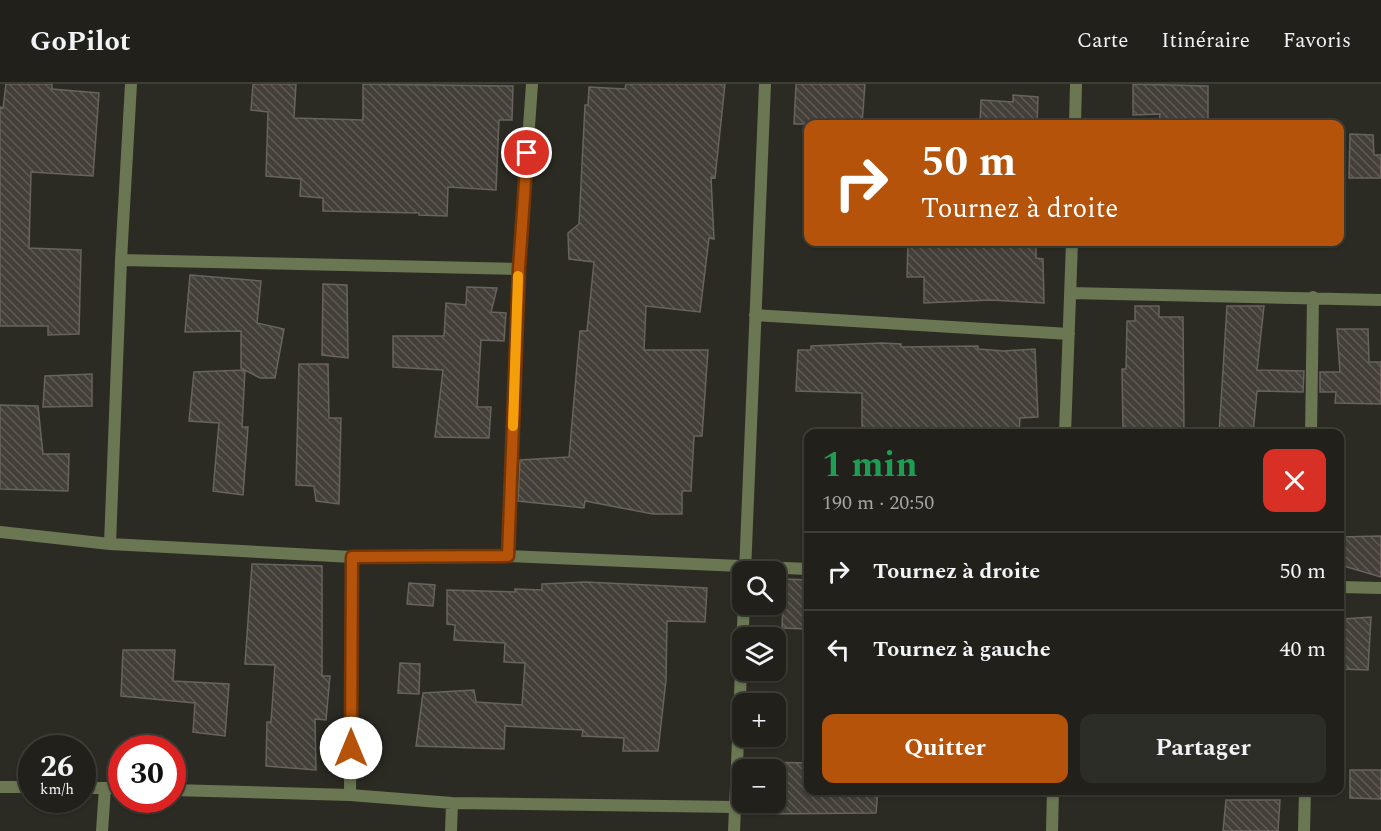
<!DOCTYPE html>
<html lang="fr">
<head>
<meta charset="utf-8">
<style>
	body { margin:0; font-family:Spectral,serif; background:#2d2d27; color:#f1f3f6; height:100vh; display:flex; flex-direction:column; font-size:22px; white-space:nowrap }
	* { box-sizing:border-box; margin:0 }
	p { font-size:20px; color:#a2a3a2 }
	.icon { flex:none; width:33px; height:33px; fill:none; stroke:currentColor; stroke-width:2; stroke-linecap:round; stroke-linejoin:round }
	.map { position:relative; flex:1; overflow:hidden }
	.panel { position:absolute; left:804px; top:345px; width:540px; height:366px; display:flex; flex-direction:column; background:#21201a; border-radius:12px; box-shadow:0 2px 4px #0004,0 0 0 2px #3e3e39 }
	.panel>* { flex:none }
	.guide { position:absolute; left:804px; top:36px; width:540px; height:126px; border-radius:12px; box-shadow:0 2px 4px #0004,0 0 0 2px #3e3e39; background:#b45309; color:#fff; overflow:hidden }
	.controls { position:absolute; left:732px; top:477px; display:grid; gap:12px }
	.controls a { display:grid; place-items:center; width:54px; height:54px; border-radius:12px; background:#21201a; box-shadow:0 2px 4px #0004,0 0 0 2px #3e3e39; font-size:30px }
	.speed { position:absolute; left:18px; top:651px; display:flex; gap:12px; font-size:30px; font-weight:700; text-align:center }
	.speed>* { display:grid; place-content:center; width:78px; height:78px; border-radius:50%; background:#21201a; box-shadow:0 2px 4px #0004,0 0 0 2px #3e3e39; line-height:1 }
	.speed small { font-size:15px; font-weight:400 }
	.speed .limit { border:9px solid #d22; background:#fff; color:#111 }
	.pin { position:absolute; display:grid; place-items:center; width:51px; height:51px; color:#fff; margin:-26px; border:3px solid #fff; border-radius:50%; box-shadow:0 2px 6px #0007 }
	.me { position:absolute; width:66px; margin:-33px; rotate:0deg; stroke-linejoin:round; filter:drop-shadow(0 0 4px #0008) }
	.turn { display:flex; align-items:center; gap:21px; height:126px; padding:0 18px; font-size:27px }
	.turn .icon { width:78px; height:78px; stroke-width:2.5 }
	.turn b { display:block; font-size:42px; line-height:51px }
	.round { display:grid; place-items:center; flex:none; width:63px; height:63px; border-radius:12px; background:#2d2d27 }
	.summary { display:flex; align-items:center; justify-content:space-between; height:102px; padding:0 18px }
	h1 { font-size:36px; font-weight:700; line-height:45px; color:#1e9e55 }
	.primary-button { display:flex; gap:12px; margin-top:auto; padding:12px 18px }
	.primary-button a { flex:1; height:69px; border-radius:12px; background:#b45309; color:#fff; font-size:24px; font-weight:700; line-height:69px; text-align:center }
	.primary-button a+a { background:#2d2d27; color:#f1f3f6 }
	ul { padding:0; list-style:none }
	li { display:flex; align-items:center; gap:18px; height:78px; padding:0 18px; border-top:2px solid #3e3e39 }
	li div { flex:1 }
	li b { display:block; font-size:22px }
	li em { font-style:normal }
	header { display:flex; align-items:center; gap:36px; box-sizing:border-box; height:84px; padding:0 30px; background:#21201a; border-bottom:2px solid #3e3e39 }
	header strong { font-size:28px }
	nav { display:flex; gap:33px; margin-inline-start:auto; font-size:21px }
	.map>svg:first-child { display:block }
</style>
</head>
<body>
<header>
<strong>GoPilot</strong>
<nav><a>Carte</a><a>Itinéraire</a><a>Favoris</a></nav>
</header>
<div class="map">
<svg width="1381" height="747" viewBox="0 0 1381 747">
	<defs>
		<pattern id="building-back-hatch" width="6" height="6" patternUnits="userSpaceOnUse" patternTransform="scale(1.5)"><rect width="6" height="6" fill="#443f38"/><path d="M-1 5l2 2M0 0l6 6M5-1l2 2" fill="none" stroke="#5f5b54"/></pattern>
	</defs>
	<rect width="100%" height="100%" fill="#2c2b23"/>
	<path fill="url(#building-back-hatch)" stroke="#68635b" stroke-width="1.5" d="M6 0H52V5L99 9 93 92 31 88 29 164 81 166 79 250 48 251V242H0V23L3 24Z
		M253 0H296L294 34 363 36V0L513 2 512 36H499L496 106 448 103 447 132 419 131V129L323 127V114L300 112 301 95 266 92 268 28 251 26Z
		M626 0H725L715 94 711 93 714 155 709 154 700 228 646 222 644 266H708L702 352H694L691 407H682V430H653L585 417 584 424 518 417 520 376 569 373 580 247H587L594 178 569 175 568 149 579 140 585 21H588L589 3 625 5Z
		M796 0H865L862 40H794Z
		M1133 0 1208 2V40H1159L1160 30 1133 31Z
		M1013 11 1038 13 1037 40H980L981 16 1013 18Z
		M1350 50 1373 51 1374 71H1381V94H1349Z
		M908 158H1036V174L1043 175 1044 219 991 216 924 219V193H907Z
		M190 191 261 197 257 239 284 245 275 294H260L241 284V247L185 248Z
		M323 200 347 201 348 274 322 271Z
		M467 203 497 204 491 228 506 229 504 257 481 256 477 323H491L489 354 435 353 443 286 393 283V252H444L446 219 466 221Z
		M1135 222H1159V233H1183L1184 346 1123 347 1122 285H1126L1127 237H1135Z
		M1227 222H1264L1257 286 1304 287 1303 308 1257 307 1253 350H1219Z
		M1337 245H1368L1369 278H1381V320L1335 319 1336 308H1320V288H1340Z
		M882 259 901 260V263L978 262V265L1004 267 1035 265 1038 333 1020 334 1019 350H862V309L796 307 798 266H811V262Z
		M299 280H328L329 334H341L339 420 316 417 314 402 296 401Z
		M245 286 242 343H248L243 411 213 407 219 339 189 337 194 288Z
		M92 290V322L43 323 45 292Z
		M0 321 38 322 43 370H69L68 407 0 405Z
		M1381 452V493L1340 481V453Z
		M252 480 322 482V592H330L326 636 315 635 316 686 266 682 267 638H271L275 581 245 580Z
		M784 495 808 496V545L782 544Z
		M586 498 707 504 705 538 667 537 666 596 658 667H623L624 654 582 652 583 646 505 642 504 665 416 662 423 609 474 606 476 618 522 621 525 579 504 578 505 559 454 556 455 541 447 540V506L515 508V505L542 506V500Z
		M409 499 435 501 433 522 407 520Z
		M1371 533 1368 586 1341 585 1343 535Z
		M123 566H175L173 597 229 600 225 652 193 648 195 619 121 612Z
		M400 579 420 580 419 610 398 609Z
		M757 678 808 679V706H878L876 729 755 730V718H776V686H757Z
		M1350 686H1381V715L1350 714Z
		M1226 716H1280L1278 747H1223Z"/>
	<g fill="none" stroke-linecap="round" stroke-linejoin="round">
		<path stroke="#6a7752" stroke-width="12" d="M1075 40 1076 0
			M121 176 519 185
			M1070 209 1381 216
			M755 231 1069 250
			M1065 350 1072 158
			M1311 350 1313 213
			M0 448 110 460 352 473 508 472 808 485
			M110 460 121 176 131 0
			M508 472 519 185 532 0
			M745 488 765 0
			M1340 503 1381 504
			M0 703H32
			M82 704H122
			M172 706 350 711 452 719 735 723
			M350 711 352 473
			M102 747 105 704
			M451 747 452 719
			M734 747 744 520
			M1052 747 1053 706
			M1304 747 1305 706"/>
	</g>
	<g fill="none" stroke-linecap="round" stroke-linejoin="round">
		<g stroke="#753606" stroke-width="15">
			<path id="route" d="M351 664 352 473 508 472 519 185 527 69"/>
		</g>
		<use href="#route" stroke="#b45309" stroke-width="10"/>
		<path stroke="#f59e0b" stroke-width="10" d="M513 342 518 192"/>
	</g>
</svg>
<div class="controls">
<a><svg class="icon" aria-label="search" viewBox="0 0 24 24"><circle cx="10" cy="10" r="6"/><path d="M15 15l6 6"/></svg></a>
<a><svg class="icon" aria-label="layers" viewBox="0 0 24 24"><path d="M12 4l9 5-9 5-9-5zM3 14l9 5 9-5"/></svg></a>
<a>+</a>
<a>−</a>
</div>
<div class="speed"><div>26<small>km/h</small></div><div class="limit">30</div></div>
<div class="pin" style="left:527px;top:69px;background:#d93025"><svg class="icon" aria-label="arrive" viewBox="0 0 24 24"><path d="M6 21V4h12l-3 4 3 4H6"/></svg></div>
<svg class="me" style="left:351px;top:664px" viewBox="-20 -20 40 40"><circle r="19" fill="#fff"/><path d="M0-13L10 11 0 6-10 11z" fill="#b45309"/></svg>
<div class="guide">
<div class="turn"><svg class="icon" aria-label="right" viewBox="0 0 24 24"><path d="M7 20v-9h11M14 6l5 5-5 5"/></svg><div><b>50 m</b>Tournez à droite</div></div>
</div>
<section class="panel">
<div class="summary"><div><h1>1 min</h1><p>190 m · 20:50</p></div><a class="round" style="background:#d93025;color:#fff"><svg class="icon" aria-label="close" viewBox="0 0 24 24"><path d="M6 6l12 12M18 6L6 18"/></svg></a></div>
<ul>
<li><svg class="icon" aria-label="right" viewBox="0 0 24 24"><path d="M7 20v-9h11M14 6l5 5-5 5"/></svg><div><b>Tournez à droite</b></div><em>50 m</em></li>
<li><svg class="icon" aria-label="left" viewBox="0 0 24 24"><path d="M17 20v-9H6M10 6l-5 5 5 5"/></svg><div><b>Tournez à gauche</b></div><em>40 m</em></li>
</ul>
<div class="primary-button"><a>Quitter</a><a>Partager</a></div>
</section>
</div>
</body>
</html>
